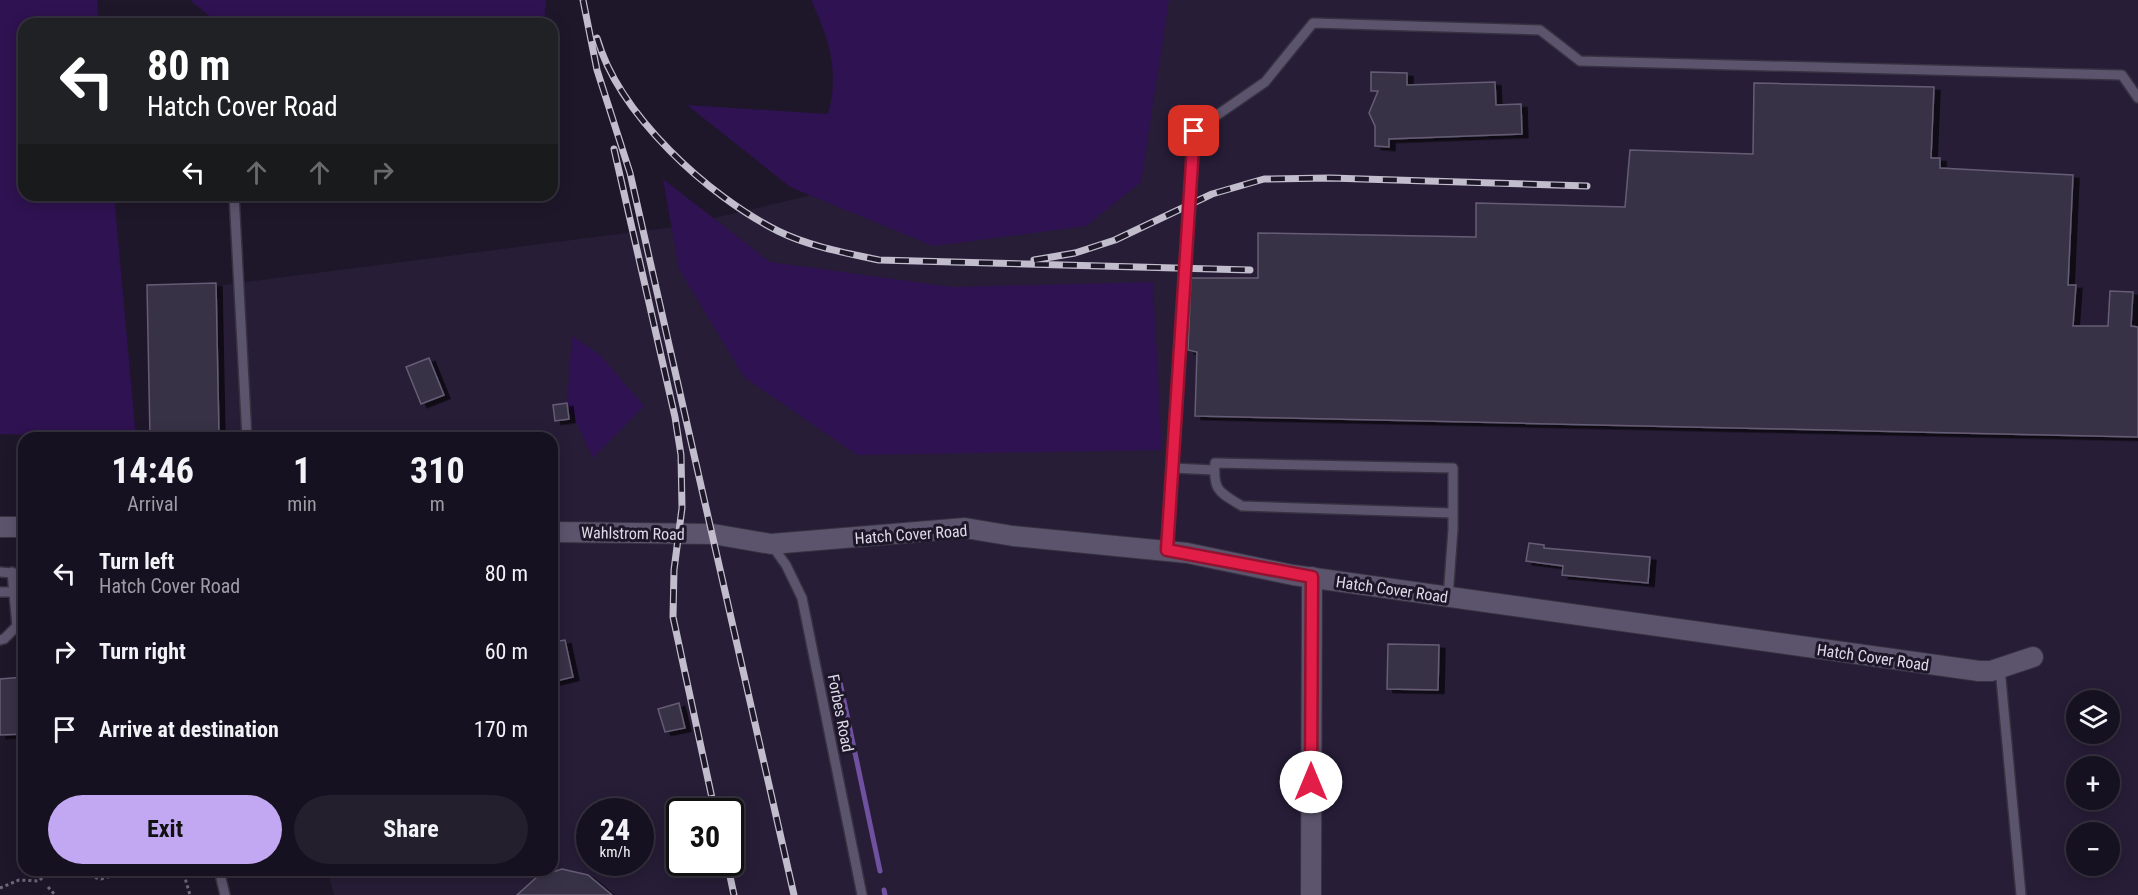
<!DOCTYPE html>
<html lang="en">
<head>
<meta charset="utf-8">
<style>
	body { margin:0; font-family:"Roboto Condensed",sans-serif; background:#231f2d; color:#f1f3f6; height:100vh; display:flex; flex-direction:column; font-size:22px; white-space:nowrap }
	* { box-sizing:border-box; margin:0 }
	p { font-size:20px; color:#9e9da5 }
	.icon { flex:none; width:33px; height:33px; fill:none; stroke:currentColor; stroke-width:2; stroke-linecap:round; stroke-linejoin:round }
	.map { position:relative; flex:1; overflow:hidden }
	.drawer { position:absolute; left:18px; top:432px; width:540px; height:444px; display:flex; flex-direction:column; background:#161120; border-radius:18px; box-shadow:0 3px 15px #0003,0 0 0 2px #35313e }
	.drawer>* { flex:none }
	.guide { position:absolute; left:18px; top:18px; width:540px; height:183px; border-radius:18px; box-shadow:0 3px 15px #0003,0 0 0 2px #35313e; background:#202124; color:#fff; overflow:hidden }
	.buttons { position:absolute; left:2066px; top:690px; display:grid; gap:12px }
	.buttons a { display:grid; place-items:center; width:54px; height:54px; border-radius:50%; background:#161120; box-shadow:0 3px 15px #0003,0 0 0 2px #35313e; font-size:30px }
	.speed { position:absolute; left:576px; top:798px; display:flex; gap:12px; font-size:30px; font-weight:700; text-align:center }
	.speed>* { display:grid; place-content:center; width:78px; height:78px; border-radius:50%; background:#161120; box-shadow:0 3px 15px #0003,0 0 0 2px #35313e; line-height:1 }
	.speed small { font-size:15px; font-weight:400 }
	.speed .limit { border:3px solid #111; border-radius:9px; background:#fff; color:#111 }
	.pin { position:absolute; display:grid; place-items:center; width:51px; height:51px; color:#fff; margin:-26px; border-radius:12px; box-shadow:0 3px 9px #0006 }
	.me { position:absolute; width:66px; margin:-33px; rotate:0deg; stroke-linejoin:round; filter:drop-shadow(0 0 4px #0008) }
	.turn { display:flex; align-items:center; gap:21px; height:126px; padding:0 30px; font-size:27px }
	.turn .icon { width:78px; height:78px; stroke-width:2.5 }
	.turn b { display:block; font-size:42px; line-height:51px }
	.lanes { display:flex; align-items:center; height:57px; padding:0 30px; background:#0003; justify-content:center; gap:30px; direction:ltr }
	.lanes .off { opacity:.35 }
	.eta { display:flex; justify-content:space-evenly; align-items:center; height:102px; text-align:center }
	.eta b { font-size:36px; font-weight:700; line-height:42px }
	.primary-button { display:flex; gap:12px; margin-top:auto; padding:12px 30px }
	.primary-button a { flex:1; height:69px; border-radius:36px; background:#c2a7f2; color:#111; font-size:24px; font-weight:700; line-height:69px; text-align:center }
	.primary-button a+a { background:#231f2d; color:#f1f3f6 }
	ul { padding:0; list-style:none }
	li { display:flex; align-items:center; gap:18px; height:78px; padding:0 30px }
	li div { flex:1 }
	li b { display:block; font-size:22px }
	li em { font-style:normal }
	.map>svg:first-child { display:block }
</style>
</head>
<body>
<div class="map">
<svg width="2138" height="895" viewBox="0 0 2138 895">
	<defs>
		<filter id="shadow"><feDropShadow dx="6" dy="3.5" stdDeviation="0" flood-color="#0009"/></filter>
	</defs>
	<rect width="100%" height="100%" fill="#1e172a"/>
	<path fill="#271d37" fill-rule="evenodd" d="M1094 0H2138V895H334L327 870H552V438H220L192 289 681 226 1002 150ZM2076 700H2109V734H2076ZM2076 766H2109V800H2076ZM590 812H640V862H590ZM680 812H730V862H680ZM2076 832H2109V866H2076Z"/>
	<path fill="#2f1251" d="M0 0H97L99 24H24V195H114L136 438 0 434Z
		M190 0H546L544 24H219Z
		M811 0H1169L1141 182 1086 226 933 246 790 187 687 105 828 114C840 72 829 39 811 0Z
		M663 179 770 262 952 287 1153 282 1162 450 857 455 744 377 679 269Z
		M572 336 600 355 644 406 593 458 567 403Z"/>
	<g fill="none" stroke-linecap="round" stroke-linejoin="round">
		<path stroke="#70519f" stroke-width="5" d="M840 682 880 871
			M884 890 885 895"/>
	</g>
	<path fill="#393147" stroke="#655d74" stroke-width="1.5" filter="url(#shadow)" d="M1371 72 1407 73V85L1495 82 1496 105 1521 104 1522 134 1389 139V147L1375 146V126L1369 113 1378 91H1371Z
		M1754 83 1934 87 1931 158H1940V168L2073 175 2068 285H2076L2073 326H2108L2110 291 2133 292 2131 326 2138 327V437L1195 416 1197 352 1188 350 1191 278H1258V233L1476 237V203L1625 207 1630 150 1753 154Z
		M216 283 219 436 150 437 147 285Z
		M429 358 444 395 421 404 406 367Z
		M567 403 569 419 555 421 553 405Z
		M1529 543 1544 545V548L1650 557 1648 583 1562 575 1563 566 1526 561Z
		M565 640 573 677 552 682V642Z
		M1388 644 1439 645 1438 690 1387 689Z
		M24 677V734L0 735V679Z
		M679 703 685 728 665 732 658 709Z
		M562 869 588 875 612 895H517L537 877Z"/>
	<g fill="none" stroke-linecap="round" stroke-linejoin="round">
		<g stroke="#373241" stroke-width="12">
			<path id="service" d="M234 195 247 438
				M1172 468 1214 470
				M771 544 786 565 802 598 862 895
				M1167 550 1194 131 1265 82 1313 23 1540 30 1580 61 2122 75 2138 98
				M0 572 24 574
				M0 592H15L24 587
				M1448 597 1453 529V468L1215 463C1213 491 1219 492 1242 506L1452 513
				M0 640 4 639 17 626 12 572
				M2000 668 2021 895
				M219 870 225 895"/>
		</g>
		<g stroke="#373241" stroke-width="22">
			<path id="minor" d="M0 527H24
				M552 532 713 534 771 544 965 528 1013 536 1187 553 1293 575 1979 671H1991L2033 657
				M1311 895 1312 577"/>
		</g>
		<path stroke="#6f697a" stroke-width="3" stroke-dasharray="3 3" stroke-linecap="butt" d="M24 769V802
			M66 870 101 879 131 870
			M174 870 183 871 190 895
			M48 887 55 895
			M0 888 19 880 39 881 50 870"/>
		<use href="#service" stroke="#5c546c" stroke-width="9"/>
		<use href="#minor" stroke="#5c546c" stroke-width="20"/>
		<g stroke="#c1bdcc" stroke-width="7">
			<path id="rail" d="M583 0 597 70 630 173 794 895
				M597 38C619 115 708 196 778 231 808 246 845 253 879 260L1250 270
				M614 149 675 417 681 455 682 508 674 570 673 617 715 812
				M1034 260 1075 253 1115 240 1212 194 1264 179 1330 178 1587 186
				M727 862 734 895"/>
		</g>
		<use href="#rail" stroke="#1e172a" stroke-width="4.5" stroke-dasharray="14" stroke-linecap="butt"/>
	</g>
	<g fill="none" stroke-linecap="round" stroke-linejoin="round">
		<g stroke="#92132f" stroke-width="15">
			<path id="route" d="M1194 131 1167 550 1312 577 1311 782"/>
		</g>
		<use href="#route" stroke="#e11d48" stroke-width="10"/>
	</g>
	<g text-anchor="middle" stroke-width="6" stroke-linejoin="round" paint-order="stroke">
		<g font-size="16" fill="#dedae8" stroke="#1e172a">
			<text transform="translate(633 533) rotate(1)" y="6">Wahlstrom Road</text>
			<text transform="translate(911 534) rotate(-4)" y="6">Hatch Cover Road</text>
			<text transform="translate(1392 589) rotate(8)" y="6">Hatch Cover Road</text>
			<text transform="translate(1873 657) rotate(8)" y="6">Hatch Cover Road</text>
			<text transform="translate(841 713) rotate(79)" y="6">Forbes Road</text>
		</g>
	</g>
</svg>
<div class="buttons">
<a><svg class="icon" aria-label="layers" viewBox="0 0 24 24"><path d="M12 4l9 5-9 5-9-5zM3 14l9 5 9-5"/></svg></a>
<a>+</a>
<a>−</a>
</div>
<div class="speed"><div>24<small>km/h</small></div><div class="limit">30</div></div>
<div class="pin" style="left:1194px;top:131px;background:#d93025"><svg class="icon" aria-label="arrive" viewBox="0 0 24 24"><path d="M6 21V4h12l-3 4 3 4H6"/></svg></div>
<svg class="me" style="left:1311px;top:782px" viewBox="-20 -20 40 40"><circle r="19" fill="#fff"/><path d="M0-13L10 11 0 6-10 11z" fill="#e11d48"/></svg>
<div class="guide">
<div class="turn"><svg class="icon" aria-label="left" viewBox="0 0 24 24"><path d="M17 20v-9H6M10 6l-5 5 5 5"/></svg><div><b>80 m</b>Hatch Cover Road</div></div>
<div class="lanes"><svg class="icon" aria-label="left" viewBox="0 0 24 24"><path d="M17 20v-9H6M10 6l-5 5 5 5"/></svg><svg class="icon off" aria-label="ahead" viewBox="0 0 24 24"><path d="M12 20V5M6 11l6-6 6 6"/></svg><svg class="icon off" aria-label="ahead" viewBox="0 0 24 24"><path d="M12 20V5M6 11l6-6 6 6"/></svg><svg class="icon off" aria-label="right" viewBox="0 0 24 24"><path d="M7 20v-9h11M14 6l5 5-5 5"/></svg></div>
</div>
<section class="drawer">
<div class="eta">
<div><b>14:46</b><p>Arrival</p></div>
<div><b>1</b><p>min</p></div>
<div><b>310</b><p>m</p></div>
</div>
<ul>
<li><svg class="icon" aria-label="left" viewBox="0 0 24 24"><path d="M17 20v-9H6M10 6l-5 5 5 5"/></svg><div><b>Turn left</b><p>Hatch Cover Road</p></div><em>80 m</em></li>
<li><svg class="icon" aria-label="right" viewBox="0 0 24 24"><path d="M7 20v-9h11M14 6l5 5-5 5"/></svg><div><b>Turn right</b></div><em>60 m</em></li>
<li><svg class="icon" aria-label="arrive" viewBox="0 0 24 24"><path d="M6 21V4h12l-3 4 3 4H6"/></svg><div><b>Arrive at destination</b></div><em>170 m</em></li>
</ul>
<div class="primary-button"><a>Exit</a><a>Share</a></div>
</section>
</div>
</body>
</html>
